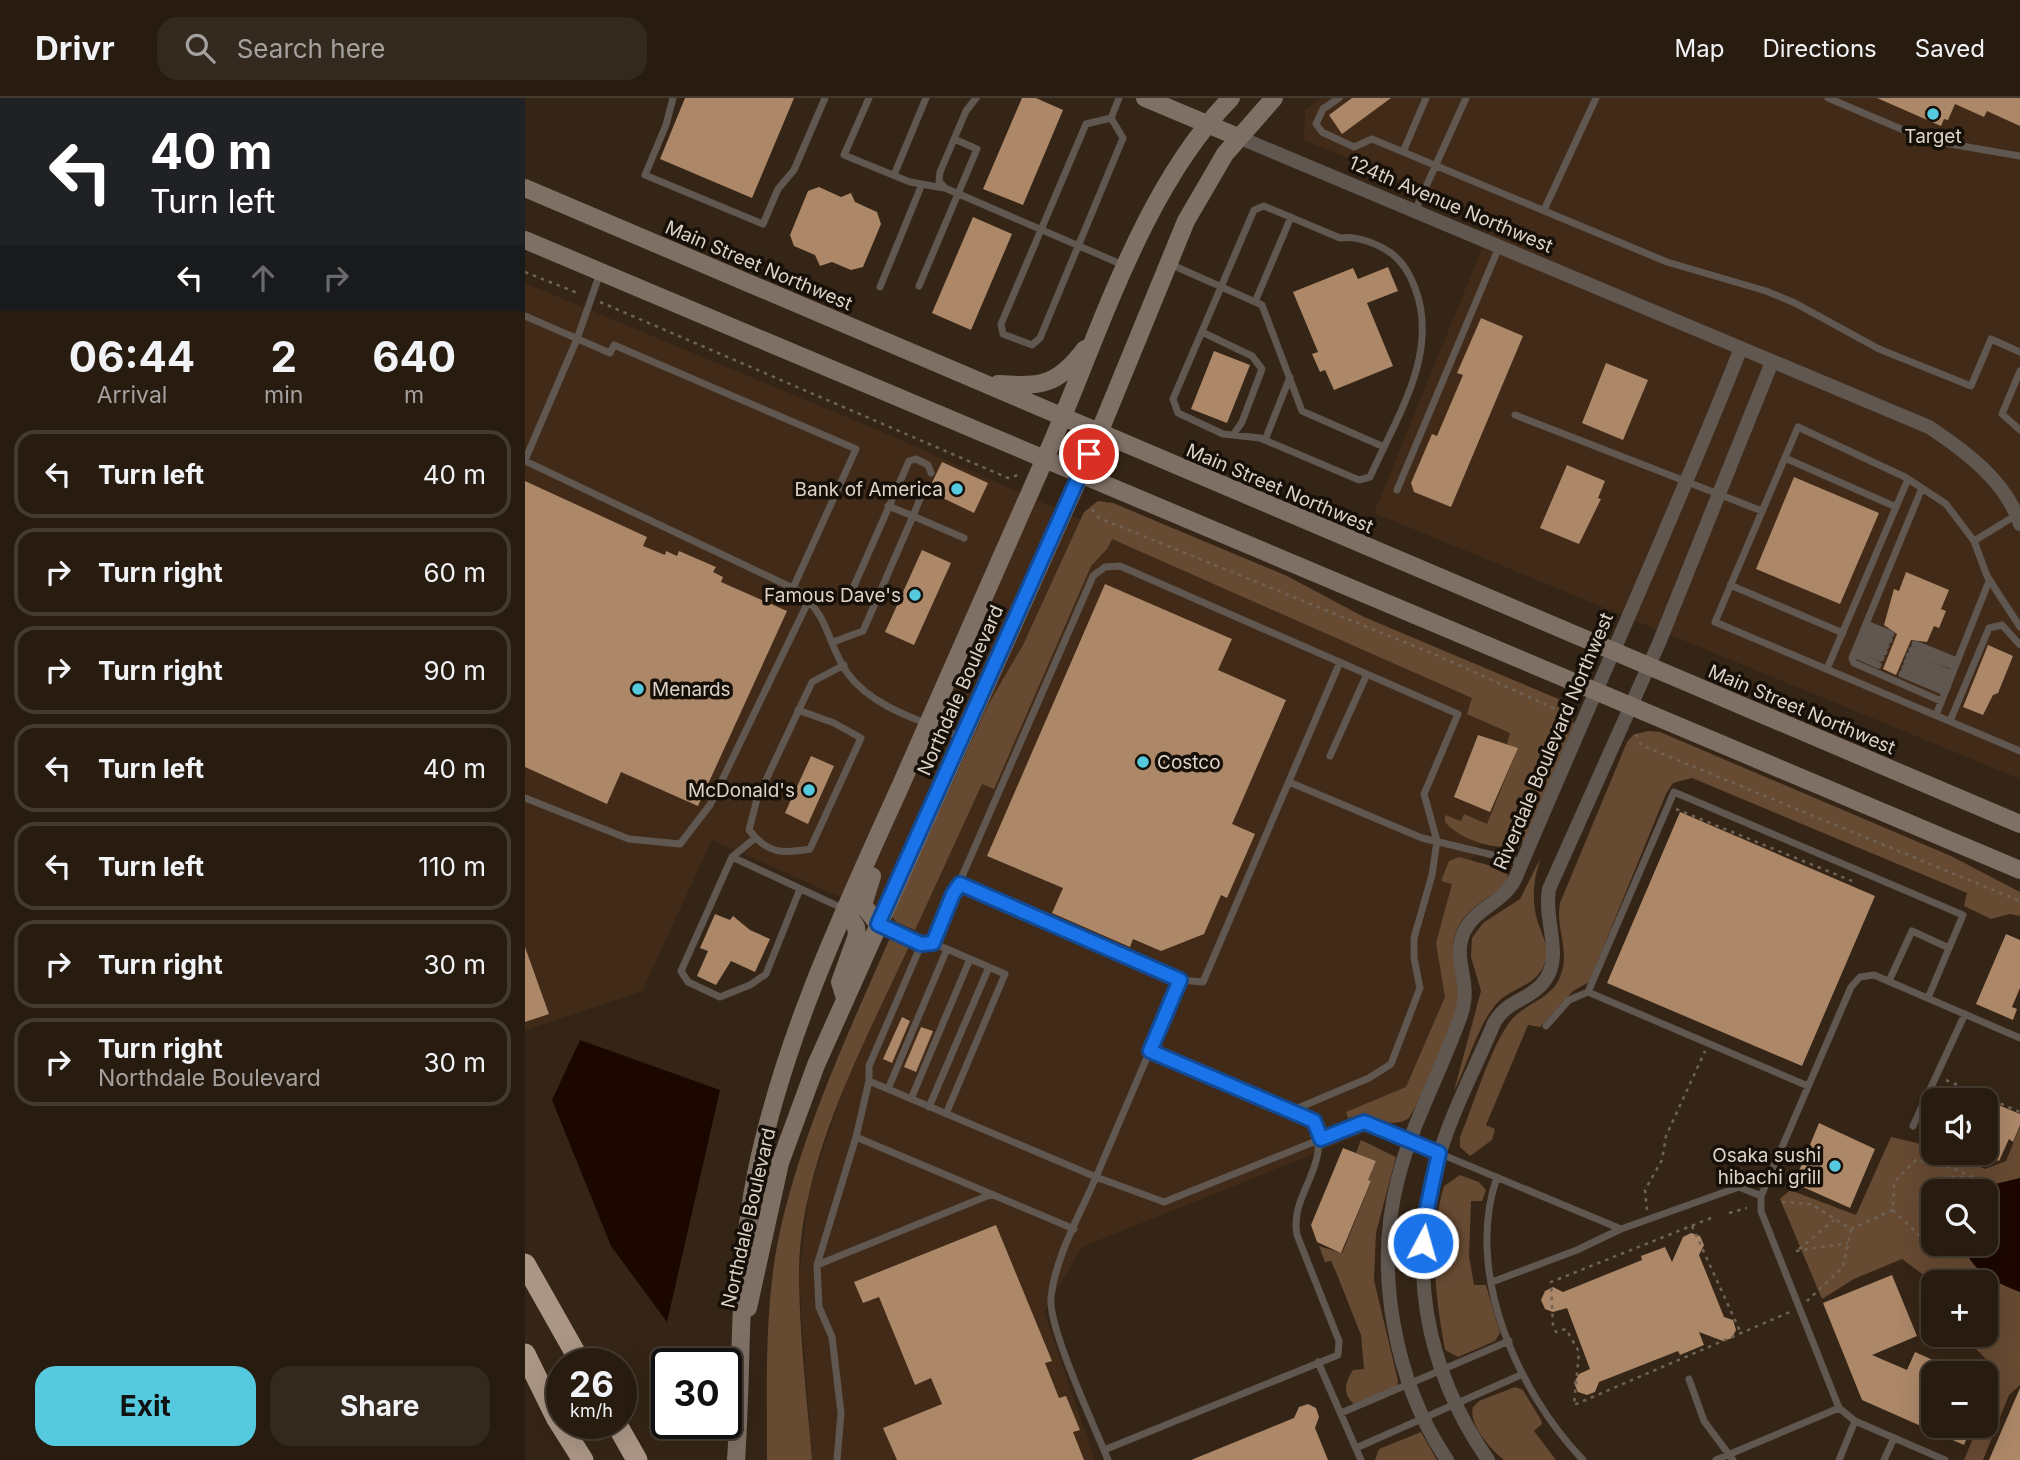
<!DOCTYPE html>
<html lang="en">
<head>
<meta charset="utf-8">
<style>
	body { margin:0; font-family:Inter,sans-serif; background:#34291e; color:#f1f3f6; height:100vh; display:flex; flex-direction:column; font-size:26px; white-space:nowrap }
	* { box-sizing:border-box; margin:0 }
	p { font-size:23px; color:#a5a19f }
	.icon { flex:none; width:38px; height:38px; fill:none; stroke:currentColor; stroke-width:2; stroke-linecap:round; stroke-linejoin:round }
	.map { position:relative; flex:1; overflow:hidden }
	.panel { display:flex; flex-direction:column; background:#281c10; width:525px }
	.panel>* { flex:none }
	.guide { background:#202124; color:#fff; overflow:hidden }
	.controls { position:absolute; left:1396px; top:990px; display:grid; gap:14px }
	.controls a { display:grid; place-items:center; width:77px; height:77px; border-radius:14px; background:#281c10; box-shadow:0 7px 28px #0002,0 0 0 2px #443a30; font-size:35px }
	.speed { position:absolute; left:21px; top:1250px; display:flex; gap:14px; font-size:35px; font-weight:700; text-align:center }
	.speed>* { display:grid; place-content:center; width:91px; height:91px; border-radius:50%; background:#281c10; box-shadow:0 7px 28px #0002,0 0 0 2px #443a30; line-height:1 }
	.speed small { font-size:18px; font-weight:400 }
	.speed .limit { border:4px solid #111; border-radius:10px; background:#fff; color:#111 }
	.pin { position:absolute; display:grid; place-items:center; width:60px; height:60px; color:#fff; margin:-30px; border:4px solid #fff; border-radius:50%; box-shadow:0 2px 7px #0007 }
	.me { position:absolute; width:77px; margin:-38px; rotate:6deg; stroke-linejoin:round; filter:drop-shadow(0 0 5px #0008) }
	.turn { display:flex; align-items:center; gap:24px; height:147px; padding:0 35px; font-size:32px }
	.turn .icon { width:91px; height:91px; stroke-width:2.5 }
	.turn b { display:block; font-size:49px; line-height:60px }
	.lanes { display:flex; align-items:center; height:66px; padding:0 35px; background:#0003; justify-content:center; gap:35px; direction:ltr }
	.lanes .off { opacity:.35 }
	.eta { display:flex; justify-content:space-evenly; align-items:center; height:119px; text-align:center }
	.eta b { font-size:42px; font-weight:700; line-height:49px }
	.primary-button { display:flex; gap:14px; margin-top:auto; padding:14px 35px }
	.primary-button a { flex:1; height:80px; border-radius:21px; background:#55cadf; color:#111; font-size:28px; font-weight:700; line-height:80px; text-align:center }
	.primary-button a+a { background:#34291e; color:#f1f3f6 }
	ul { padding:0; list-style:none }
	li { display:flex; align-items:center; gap:21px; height:88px; margin:0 14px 10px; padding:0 21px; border:4px solid #443a30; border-radius:21px }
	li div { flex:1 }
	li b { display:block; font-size:26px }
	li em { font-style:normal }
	header { display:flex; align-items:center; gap:42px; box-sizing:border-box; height:98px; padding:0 35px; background:#281c10; border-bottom:2px solid #443a30 }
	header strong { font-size:33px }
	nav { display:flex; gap:38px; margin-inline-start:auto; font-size:24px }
	.search { width:490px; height:63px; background:#34291e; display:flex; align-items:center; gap:18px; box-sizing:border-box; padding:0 24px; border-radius:21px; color:#a5a19f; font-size:26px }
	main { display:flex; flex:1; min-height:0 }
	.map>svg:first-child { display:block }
</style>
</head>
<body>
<header>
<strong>Drivr</strong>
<div class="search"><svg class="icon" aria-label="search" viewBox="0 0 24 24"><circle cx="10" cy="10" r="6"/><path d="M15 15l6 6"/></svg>Search here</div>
<nav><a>Map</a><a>Directions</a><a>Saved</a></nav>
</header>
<main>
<section class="panel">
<div class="guide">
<div class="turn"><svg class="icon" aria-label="left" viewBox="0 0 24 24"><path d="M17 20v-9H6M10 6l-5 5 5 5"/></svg><div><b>40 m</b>Turn left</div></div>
<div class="lanes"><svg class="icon" aria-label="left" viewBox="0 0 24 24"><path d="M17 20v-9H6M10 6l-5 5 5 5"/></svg><svg class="icon off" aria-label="ahead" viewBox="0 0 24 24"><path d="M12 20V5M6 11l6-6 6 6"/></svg><svg class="icon off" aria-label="right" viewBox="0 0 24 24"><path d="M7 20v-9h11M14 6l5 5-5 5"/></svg></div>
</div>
<div class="eta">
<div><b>06:44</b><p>Arrival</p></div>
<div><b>2</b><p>min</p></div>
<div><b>640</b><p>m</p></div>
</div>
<ul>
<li><svg class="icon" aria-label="left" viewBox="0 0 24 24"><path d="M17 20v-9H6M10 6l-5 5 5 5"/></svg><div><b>Turn left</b></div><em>40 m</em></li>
<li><svg class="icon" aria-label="right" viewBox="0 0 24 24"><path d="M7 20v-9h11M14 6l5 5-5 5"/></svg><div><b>Turn right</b></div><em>60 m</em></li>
<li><svg class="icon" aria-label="right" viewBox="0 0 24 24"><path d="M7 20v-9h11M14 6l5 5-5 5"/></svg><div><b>Turn right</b></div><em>90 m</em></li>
<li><svg class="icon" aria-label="left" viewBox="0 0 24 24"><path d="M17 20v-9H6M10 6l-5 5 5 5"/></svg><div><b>Turn left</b></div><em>40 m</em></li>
<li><svg class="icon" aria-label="left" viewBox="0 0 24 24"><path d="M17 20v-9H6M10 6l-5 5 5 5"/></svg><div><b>Turn left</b></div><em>110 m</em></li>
<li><svg class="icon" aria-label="right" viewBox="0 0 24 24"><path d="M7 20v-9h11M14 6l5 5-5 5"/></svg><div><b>Turn right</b></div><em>30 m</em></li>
<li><svg class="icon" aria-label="right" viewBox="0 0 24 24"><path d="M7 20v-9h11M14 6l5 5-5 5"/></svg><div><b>Turn right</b><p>Northdale Boulevard</p></div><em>30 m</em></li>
</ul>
<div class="primary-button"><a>Exit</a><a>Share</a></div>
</section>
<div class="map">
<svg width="1495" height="1362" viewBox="0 0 1495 1362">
	<rect width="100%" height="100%" fill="#352516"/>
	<path fill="#412b18" d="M795 0H1495V681L849 415 969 121 779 42 780 13Z
		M0 185 362 336 1013 623 962 738 935 779 913 854 925 900 875 1021 557 1149 519 1214 570 1362H287L274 1180 284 1093 321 984 387 831 187 742 117 893 0 932Z"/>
	<path fill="#674a32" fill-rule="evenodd" d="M573 403 588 405 762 478 839 519 1036 602 1044 610 1049 626 999 744C978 757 935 742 920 724V717L936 723 939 716 962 726 992 652 982 646 985 635 942 616 947 600 587 441 582 451 566 468 469 691 457 686 390 832 371 824 367 818 463 607 498 547 559 414Z
		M1123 633 1135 634 1426 758 1495 794V818L1485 816 1466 821 1439 808 1442 795 1167 680 1148 685 1141 696 1064 884 1048 893 1015 929 1003 927 961 1027 970 1031 967 1042 945 1058 935 1049V1039C949 1006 964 953 984 925 997 906 1026 902 1035 879 1046 853 1030 831 1035 805L1102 644 1108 637Z
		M934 759 977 771 983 777 982 784C965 801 941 809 932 832 922 854 933 873 935 895 936 913 895 1003 884 1020 866 1033 844 1015 823 1020L821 1014 881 989 920 899 911 845 927 786 916 783 924 763Z
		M1016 759C1010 776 1007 794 1010 812 1012 830 1026 846 1020 864 1013 888 987 889 972 905 952 928 943 966 929 993L956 893 946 859 947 840 958 825 995 801Z
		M368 833 387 842C340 944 272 1067 274 1182 275 1242 282 1302 287 1362H242C242 1287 239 1206 255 1133 279 1028 325 931 368 833Z
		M1495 1028V1287L1484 1297 1458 1362H1439L1453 1328H1461V1308L1471 1283 1460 1260 1437 1237H1461V1185H1409V1196L1400 1178 1377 1161 1329 1181 1297 1201 1255 1101 1265 1092 1331 1117 1366 1039 1409 1049V1055H1424L1460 1071 1481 1063ZM1409 1094H1461V1146H1409Z
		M836 1042 871 1059 851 1135 849 1182 873 1283 872 1291 829 1306C817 1296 820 1284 828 1272L839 1271 836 1237 811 1174 806 1163 800 1164 794 1148 817 1155 846 1084 843 1082 851 1063 831 1055Z
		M935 1077 954 1084 961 1092 957 1103H946L944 1158 949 1187H961L975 1235 970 1243 933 1259 920 1252C910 1197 903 1142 919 1088Z
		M990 1289 998 1292 1016 1322 1017 1326 1009 1333 1031 1362H979C966 1352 943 1326 948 1309L954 1303Z
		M896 1334 912 1362H850L854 1351Z"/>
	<path fill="#1c0700" d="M55 942 195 992 142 1224 86 1148 27 1002Z
		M1495 1080V1194C1470 1184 1447 1175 1438 1146H1461V1094H1455L1466 1087Z"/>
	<path fill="#ac8768" d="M160 0H269L227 100 135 61Z
		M497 0H511L538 12 498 107 458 91Z
		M827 0H866L817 36 804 17Z
		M1352 0H1495V28L1462 13 1459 19 1430 6 1423 22 1419 21 1416 28Z
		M294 89 316 99 326 95 330 104 352 114 356 126 338 169 326 172 307 164 295 168 290 157 269 148 265 137 283 93Z
		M448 119 487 136 446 232 407 215Z
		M863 169 873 193 842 205 868 268 809 292 800 272 795 274 787 256 793 254 768 194 828 170 833 181Z
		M956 220 998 238 926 409 889 394 886 385 907 336 912 338 938 277 932 275Z
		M689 253 725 267 702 325 666 311Z
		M1081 265 1123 282 1098 342 1057 325Z
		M417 364 463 385 449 415 403 393Z
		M1042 367 1080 383 1073 400 1076 401 1054 446 1015 430Z
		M1269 379 1354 415 1315 506 1231 471Z
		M0 383 122 439 118 448 140 457 141 453 152 458 154 453 191 469 188 474 198 479 196 484 262 513 173 708 96 674 82 706 0 669Z
		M397 452 426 465 389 547 360 534Z
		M1381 474 1424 492 1416 511 1421 513 1414 530 1409 528 1402 544 1386 542 1371 577 1358 571 1372 536 1359 527 1369 491 1374 493Z
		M580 486 707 541 693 572 761 602 707 726 730 736 702 800 696 797 679 836 636 853 608 841 605 849 527 815 538 790 462 758Z
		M1463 547 1488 558 1473 595 1468 597 1458 617 1438 609Z
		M953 637 993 650 965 714 929 699Z
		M286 658 309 668 283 726 260 715Z
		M1155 714 1350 798 1277 968 1082 885Z
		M190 816 205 822 208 818 225 832 245 841 230 874 206 863 191 887 172 878 183 853 175 850Z
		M1481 836 1495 842V890L1487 909 1492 911 1488 922 1451 906Z
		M0 849 24 916 0 924Z
		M377 919 385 923 367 965 358 961Z
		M396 929 408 933 391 974 379 969Z
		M1433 990 1495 1016V1027L1488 1044 1484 1041 1474 1063 1461 1057V1003H1428Z
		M1294 1025 1350 1051 1325 1110 1269 1085Z
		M818 1050 851 1063 843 1082 846 1083 816 1155 792 1144 786 1127Z
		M471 1127 527 1263 520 1265 534 1300 541 1298 555 1332 548 1334 559 1362H372L358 1330 417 1306 406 1280 390 1287 354 1199 338 1205 329 1184Z
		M1166 1135 1175 1138 1179 1147 1174 1157 1199 1219 1208 1222 1211 1232 1207 1240 1198 1243 1174 1234 1179 1247 1155 1257 1153 1253 1074 1284 1070 1294 1062 1297 1053 1294 1049 1285 1054 1276 1065 1271 1042 1210 1028 1214 1020 1211 1016 1202 1020 1193 1028 1189 1038 1194 1117 1162 1116 1158 1140 1149 1147 1164 1158 1139Z
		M1367 1177 1392 1238 1347 1257 1382 1272 1390 1254 1439 1276H1409V1328H1447L1439 1347 1337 1302 1298 1205Z
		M1495 1290V1362H1464Z
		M783 1306 791 1310 794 1319 790 1330 803 1362H666L769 1320 774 1309Z"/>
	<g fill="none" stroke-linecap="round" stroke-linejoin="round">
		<path stroke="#706255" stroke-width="2.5" stroke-dasharray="3.5 5" stroke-linecap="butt" d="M0 174 55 196
			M75 204 483 380 493 377
			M567 411 574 420 916 559 1037 614 1045 610
			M1111 636 1116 647 1495 803
			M1151 711 1327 783
			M1421 982 1495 1014
			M1409 1095 1404 1085 1427 1079 1447 1080
			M1257 1104 1286 1106 1326 1131 1318 1169 1282 1203
			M1122 1112 1120 1092 1137 1062 1141 1038 1180 953
			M1368 1112 1397 1140 1409 1144
			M1204 1115 1222 1110
			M1186 1120 1026 1184 1028 1228 1031 1234 1041 1231 1054 1254 1049 1307 1265 1214
			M1167 1128 1215 1233
			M1326 1131 1368 1112 1369 1084 1391 1062 1425 1069 1450 1080
			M1417 1146 1421 1148
			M1274 1151 1309 1122
			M1271 1153 1323 1145"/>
		<path stroke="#5f5750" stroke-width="7" d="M148 0 141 27 120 77 238 126 253 91 269 72 300 0
			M344 0 319 57 385 84 419 90
			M451 0 441 13 415 74 414 83 420 90 598 167
			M814 0 798 11 791 26 797 34 829 49 847 41 1142 164 1241 193 1270 205 1354 251 1446 288 1466 241 1495 254
			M1303 0 1402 42 1495 58
			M586 20 561 26 476 226 478 236 507 247 515 240 598 40 586 20 594 0
			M878 54 901 0
			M369 77 401 0
			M739 108 815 140C831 137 853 146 866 155 878 164 885 176 890 190 915 255 871 320 845 379L834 382 735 340 698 336 653 315 648 301 729 112Z
			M1019 112 1071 0
			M890 113 941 0
			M645 166 737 207 777 313 859 349
			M394 188 452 51 429 41
			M355 189 397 86
			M730 204 766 119
			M0 218 85 255 89 247 331 351 268 490
			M677 234 727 258 737 271 717 324 708 337
			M1495 273 1477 316 1495 332
			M990 317 1237 413
			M740 342 765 279
			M1260 360 1371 409
			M0 362 52 241 75 175
			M0 363 274 493C307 523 301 545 323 576 348 610 398 623 436 639
			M1397 390 1327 560 1329 565 1416 603
			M872 392 974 149
			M363 408 388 418 397 396
			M1449 443 1493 416
			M1205 487 1318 535
			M350 504 332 496 329 488 384 363 391 361 403 367 406 375
			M1341 526 1366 536
			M1495 529 1462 478 1449 443 1421 406 1380 379 1273 329 1190 524 1495 653
			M1339 532 1364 542
			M1336 538 1361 548
			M308 544 338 533 388 418 439 440
			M1334 544 1359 554
			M1390 546 1432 563
			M1331 550 1356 560
			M1387 552 1430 569
			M1329 556 1353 567
			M1384 558 1427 576
			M1382 564 1425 582
			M1380 570 1423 588
			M1302 571 1383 381
			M1377 576 1420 594
			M273 612 309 625 336 640 285 751C257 756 243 756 224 732L232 701 287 584 319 567
			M1411 617 1464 483
			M1425 623 1464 530 1477 527 1495 547
			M805 658 842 576
			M764 684 897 740 997 764
			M0 700 104 741 155 746 185 707 284 502
			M230 740 207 759 319 811
			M207 759 156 873 163 884 195 899 225 887 241 876 275 791
			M435 786 655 882
			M354 826 396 847
			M408 845 480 876 421 1016
			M1364 883 1387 833 1424 850
			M1063 894 1149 694 1438 817 1403 900
			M1021 928 1044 902 1063 894 1283 988
			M344 983 571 1079 655 882 678 884 815 564
			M363 991 422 851
			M386 1001 445 861
			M404 1009 464 869
			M1388 1028 1440 916
			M331 1039 549 1131
			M972 1079C939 1174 992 1293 1058 1362
			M292 1167 467 1096
			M967 1184 1052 1152 1096 1131
			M793 1264 836 1362
			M1164 1281 1179 1323 1208 1362
			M816 1315 984 1243
			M831 1350 998 1276
			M579 1352 813 1257 814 1243 772 1137C764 1095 807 1070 789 1023L625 953
			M312 1362 316 1315 307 1239 294 1209 292 1167 331 1039 344 983V968L396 847 408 845 568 478 580 469 595 468 933 616 899 696 912 743 907 777 889 840V860L895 890 866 966 844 980 766 1013
			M583 1362C570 1329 523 1230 526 1200 530 1159 555 1117 571 1079L639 1104 839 1024 1096 1131 1214 1089 1236 1098
			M1191 1362 1314 1310
			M1314 1362 1330 1323
			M1359 1362 1369 1340
			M1420 1362 1330 1323 1314 1310 1236 1113V1098L1326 889 1335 879 1349 877 1495 940"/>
		<path stroke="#5f5750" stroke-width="14" d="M713 39 1404 329C1440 353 1481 383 1495 426
			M922 1362C869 1283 849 1172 873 1081 887 1024 917 972 936 917 948 882 926 863 939 834 950 810 978 805 990 781 1065 604 1145 429 1216 250
			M963 1362C899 1269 881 1166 914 1058 927 1013 951 969 969 925 983 901 1003 903 1018 885 1040 858 1018 824 1024 791L1134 545 1247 264"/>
		<path stroke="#7e7065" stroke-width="18" d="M620 0 713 39
			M0 90 1495 726
			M0 142 1495 772
			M473 286C517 289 533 287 560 251
			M347 778 338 807 353 826
			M320 811 331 829 332 837 315 884 320 900
			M223 1210 255 1065 291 967 574 335 661 123 700 56 749 0
			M211 1362C218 1266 212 1170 231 1076 259 939 318 815 375 689 423 581 470 473 518 365 572 245 614 94 706 0"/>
		<path stroke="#ab9685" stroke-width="21" d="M0 1166 56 1265
			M0 1256 32 1321 58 1362
			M91 1325 112 1362"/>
	</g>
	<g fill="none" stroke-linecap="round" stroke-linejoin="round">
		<g stroke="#114b97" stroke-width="18">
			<path id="route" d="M564 356 353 826 396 846 408 845 428 796 435 786 655 882 625 953 789 1023 796 1041 839 1024 914 1055 899 1124 898 1145"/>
		</g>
		<use href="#route" stroke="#1a73e8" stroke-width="12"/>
	</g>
	<g fill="#55cadf" stroke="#171009" stroke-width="2.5">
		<circle cx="1408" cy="16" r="7"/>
		<circle cx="432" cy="391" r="7"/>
		<circle cx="390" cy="497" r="7"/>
		<circle cx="113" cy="591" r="7"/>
		<circle cx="618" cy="664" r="7"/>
		<circle cx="284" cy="692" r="7"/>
		<circle cx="1310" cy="1068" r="7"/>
	</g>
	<g text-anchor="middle" stroke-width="7" stroke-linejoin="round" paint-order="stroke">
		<g font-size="19" fill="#ded3ca" stroke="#171009" text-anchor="end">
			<text x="1408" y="45" text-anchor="middle">Target</text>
			<text x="418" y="398">Bank of America</text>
			<text x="376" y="504">Famous Dave's</text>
			<text x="127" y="598" text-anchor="start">Menards</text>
			<text x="632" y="671" text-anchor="start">Costco</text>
			<text x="270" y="699">McDonald's</text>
			<text x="1296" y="1064">Osaka sushi<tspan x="1296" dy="22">hibachi grill</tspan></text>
		</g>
		<g font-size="19" fill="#ded3ca" stroke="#171009">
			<text transform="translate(926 106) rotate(23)" y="7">124th Avenue Northwest</text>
			<text transform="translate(234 167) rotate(23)" y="7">Main Street Northwest</text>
			<text transform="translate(755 390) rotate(23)" y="7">Main Street Northwest</text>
			<text transform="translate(435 592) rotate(-66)" y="7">Northdale Boulevard</text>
			<text transform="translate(1277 611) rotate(23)" y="7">Main Street Northwest</text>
			<text transform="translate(1028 643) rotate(-67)" y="7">Riverdale Boulevard Northwest</text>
			<text transform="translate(223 1120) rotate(-77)" y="7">Northdale Boulevard</text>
		</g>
	</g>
</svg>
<div class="controls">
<a><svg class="icon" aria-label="sound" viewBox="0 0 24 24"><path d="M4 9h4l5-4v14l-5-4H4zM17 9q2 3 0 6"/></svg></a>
<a><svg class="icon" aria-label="search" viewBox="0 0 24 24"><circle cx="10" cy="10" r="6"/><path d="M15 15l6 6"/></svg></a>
<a>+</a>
<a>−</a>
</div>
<div class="speed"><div>26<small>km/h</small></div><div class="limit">30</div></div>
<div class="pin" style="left:564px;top:356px;background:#d93025"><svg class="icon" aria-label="arrive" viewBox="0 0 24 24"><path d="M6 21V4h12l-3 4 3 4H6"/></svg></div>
<svg class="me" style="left:898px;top:1145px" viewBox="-20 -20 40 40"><circle r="17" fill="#1a73e8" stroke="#fff" stroke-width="3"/><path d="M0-11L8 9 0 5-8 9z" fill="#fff"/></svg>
</div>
</main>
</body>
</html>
